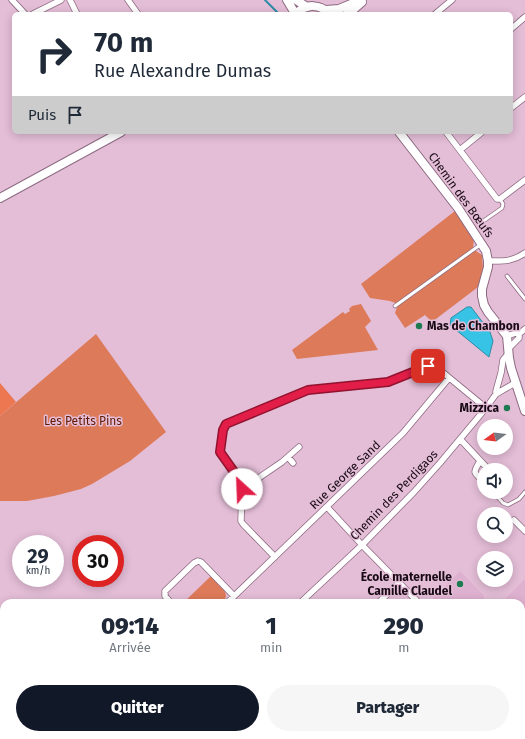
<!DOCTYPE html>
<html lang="fr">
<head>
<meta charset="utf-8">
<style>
	body { margin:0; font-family:"Fira Sans",sans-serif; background:#f6f6f7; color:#1f2937; height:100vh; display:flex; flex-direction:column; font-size:15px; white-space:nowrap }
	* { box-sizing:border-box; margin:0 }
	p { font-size:13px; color:#747a83 }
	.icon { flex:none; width:22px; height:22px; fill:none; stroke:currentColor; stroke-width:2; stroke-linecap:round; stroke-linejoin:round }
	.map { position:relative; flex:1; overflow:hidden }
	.sheet { position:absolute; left:0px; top:599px; width:525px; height:140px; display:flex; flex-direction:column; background:#fff; border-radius:12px 12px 0 0; box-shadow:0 2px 10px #0003 }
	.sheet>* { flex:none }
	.top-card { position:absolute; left:12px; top:12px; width:501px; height:122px; border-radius:6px; box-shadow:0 2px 10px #0003; background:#fff; color:#1f2937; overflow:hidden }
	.needle { width:26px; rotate:255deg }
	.fabs { position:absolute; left:477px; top:419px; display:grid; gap:8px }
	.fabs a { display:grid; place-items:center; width:36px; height:36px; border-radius:50%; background:#fff; box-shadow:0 2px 10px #0003; font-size:20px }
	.speed { position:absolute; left:12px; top:535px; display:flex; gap:8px; font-size:20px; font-weight:700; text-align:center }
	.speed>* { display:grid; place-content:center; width:52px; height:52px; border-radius:50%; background:#fff; box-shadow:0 2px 10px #0003; line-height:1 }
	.speed small { font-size:10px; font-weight:400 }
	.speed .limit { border:6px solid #d22; background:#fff; color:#111 }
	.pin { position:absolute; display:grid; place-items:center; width:34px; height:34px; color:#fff; margin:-17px; border-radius:8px; box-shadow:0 2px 6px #0006 }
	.me { position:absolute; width:44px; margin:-22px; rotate:335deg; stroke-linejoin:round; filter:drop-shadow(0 0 3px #0008) }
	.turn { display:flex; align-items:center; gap:14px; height:84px; padding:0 16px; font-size:18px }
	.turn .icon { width:52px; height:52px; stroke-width:2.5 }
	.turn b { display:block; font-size:28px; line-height:34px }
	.then { display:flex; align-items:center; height:38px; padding:0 16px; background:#0003; gap:8px; font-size:15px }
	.eta { display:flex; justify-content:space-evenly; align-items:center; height:68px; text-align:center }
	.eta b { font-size:24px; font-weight:800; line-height:28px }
	.primary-button { display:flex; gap:8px; margin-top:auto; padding:8px 16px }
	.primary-button a { flex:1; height:46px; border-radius:24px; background:#111827; color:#fff; font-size:16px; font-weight:800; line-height:46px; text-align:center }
	.primary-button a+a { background:#f6f6f7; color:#1f2937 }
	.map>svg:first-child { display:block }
</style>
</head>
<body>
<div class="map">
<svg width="525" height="739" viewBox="0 0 525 739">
	<rect width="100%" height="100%" fill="#e4bdd7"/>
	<path fill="#dfb1d0" d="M460 571 484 596V603H428Z
		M525 579V647L521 646V603H501Z"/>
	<path fill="#dd7a59" d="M455 211 474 238 473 249 482 255 483 269 478 287 432 322 425 315 405 328 395 313 398 304 390 301 370 298 361 284Z
		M361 304 371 321 365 327 378 350 297 359 292 350 343 312 345 314 350 311 349 309 352 306Z
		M96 334 166 432 130 461 92 484 81 489 54 496 27 501H0V416Z
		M211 576C218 584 233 593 222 603H183Z"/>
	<path fill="#ec7750" d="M0 383 16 402 0 416Z"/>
	<path fill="#37c3e5" stroke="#2d8ca6" d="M467 307H471L490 332 493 341 489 357 450 325 451 318Z"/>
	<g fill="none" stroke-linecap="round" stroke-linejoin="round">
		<path stroke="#2d8ca6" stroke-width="2" d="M265 0 279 14"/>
		<g stroke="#8d6a81" stroke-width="4.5">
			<path id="lane" d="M482 222 502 208 503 204 500 199
				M507 276 525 299
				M395 306 480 245
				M493 492 503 503 508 505 519 499 525 492
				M521 728 525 729"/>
		</g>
		<g stroke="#8d6a81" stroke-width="7">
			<path id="street" d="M12 0 25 14
				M70 0 77 14
				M128 0 138 14
				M33 14 61 0
				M435 14 452 0
				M511 29 525 17
				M511 108 525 97
				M446 132 497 199H500L525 180
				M460 150 482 132
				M488 261C503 261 512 262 525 253
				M507 336 516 333 519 334 525 329
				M508 349 519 338V334
				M496 394V391L501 373 503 360 508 354
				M460 439 489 470
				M288 457 293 463
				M480 461C474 472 472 471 482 480L484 478
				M242 486H247L282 462 299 447
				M327 507 362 545 419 603
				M514 520 525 531
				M275 557 243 524 241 521 242 486 220 452 223 430 225 424 308 390 388 382 428 366H435L486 408
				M171 603 165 596V591L194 563 198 561 201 562 234 596
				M227 603 403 433 449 378
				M300 603 362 545 414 492 440 463 486 408 496 394 515 383
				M378 603 399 583
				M521 663H525
				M0 704 4 705
				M61 735 67 739
				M178 735 184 739
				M265 735 270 739
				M327 735 331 739
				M363 735V739
				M240 739 242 735
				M292 739 296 735
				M445 739 449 735"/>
		</g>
		<g stroke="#8d6a81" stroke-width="10">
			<path id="secondary" d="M287 0 293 10 295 14
				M296 0 307 7
				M326 10 339 9 351 4 360 3
				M296 14C306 3 320 4 330 14
				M347 14 354 9 362 2
				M399 132 458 208 486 251 488 261V267L482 289V296L484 305 488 312 507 336 509 358 511 368 525 411
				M0 198 121 132"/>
		</g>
		<use href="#lane" stroke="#fff" stroke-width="3"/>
		<use href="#street" stroke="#fff" stroke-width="5.5"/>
		<use href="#secondary" stroke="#fff" stroke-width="8"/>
	</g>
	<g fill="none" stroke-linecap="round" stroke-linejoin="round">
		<g stroke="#92132f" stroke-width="10">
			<path id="route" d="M242 489V483L220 452 223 430 226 424 308 390 388 382 428 366"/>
		</g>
		<use href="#route" stroke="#e11d48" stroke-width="7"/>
	</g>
	<g fill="#1e7b51" stroke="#e4bdd7" stroke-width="1.5">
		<circle cx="419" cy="326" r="4"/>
		<circle cx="507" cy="408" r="4"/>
		<circle cx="460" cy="584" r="4"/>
	</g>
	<g text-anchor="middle" stroke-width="3" stroke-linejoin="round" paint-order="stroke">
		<g font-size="12" fill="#170a14" stroke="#e4bdd7">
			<text transform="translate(461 195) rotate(54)" y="4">Chemin des Bœufs</text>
			<text transform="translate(345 475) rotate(-44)" y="4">Rue George Sand</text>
			<text transform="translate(394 495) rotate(-46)" y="4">Chemin des Perdigaos</text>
		</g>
		<g font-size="12" font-weight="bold" fill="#170a14" stroke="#e4bdd7" text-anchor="end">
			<text x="427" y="330" text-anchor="start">Mas de Chambon</text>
			<text x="499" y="412">Mizzica</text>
			<text x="452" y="581">École maternelle<tspan x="452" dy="14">Camille Claudel</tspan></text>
		</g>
		<g font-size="12" fill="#621900" stroke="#e4bdd7">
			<text x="83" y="425">Les Petits Pins</text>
		</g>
	</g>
</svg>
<div class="fabs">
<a><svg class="needle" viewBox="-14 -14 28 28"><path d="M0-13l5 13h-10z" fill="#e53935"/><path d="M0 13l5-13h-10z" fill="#747a83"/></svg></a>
<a><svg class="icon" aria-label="sound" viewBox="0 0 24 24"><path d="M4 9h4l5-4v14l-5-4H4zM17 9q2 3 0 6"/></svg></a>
<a><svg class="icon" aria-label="search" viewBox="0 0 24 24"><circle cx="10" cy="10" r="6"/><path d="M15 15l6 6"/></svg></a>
<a><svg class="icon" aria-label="layers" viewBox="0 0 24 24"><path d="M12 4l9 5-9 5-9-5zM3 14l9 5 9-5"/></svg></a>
</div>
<div class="speed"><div>29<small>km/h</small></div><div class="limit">30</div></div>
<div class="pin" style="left:428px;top:366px;background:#d93025"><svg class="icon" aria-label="arrive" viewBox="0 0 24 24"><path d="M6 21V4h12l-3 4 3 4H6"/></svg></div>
<svg class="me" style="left:242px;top:489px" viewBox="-20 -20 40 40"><circle r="19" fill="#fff"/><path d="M0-13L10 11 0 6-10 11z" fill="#e11d48"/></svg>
<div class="top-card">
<div class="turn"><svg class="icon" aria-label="right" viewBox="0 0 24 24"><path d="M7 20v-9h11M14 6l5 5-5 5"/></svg><div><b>70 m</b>Rue Alexandre Dumas</div></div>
<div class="then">Puis<svg class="icon" aria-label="arrive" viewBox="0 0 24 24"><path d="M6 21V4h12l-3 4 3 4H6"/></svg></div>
</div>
<section class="sheet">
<div class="eta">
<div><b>09:14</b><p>Arrivée</p></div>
<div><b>1</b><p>min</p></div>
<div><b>290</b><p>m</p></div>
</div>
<div class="primary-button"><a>Quitter</a><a>Partager</a></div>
</section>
</div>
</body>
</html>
